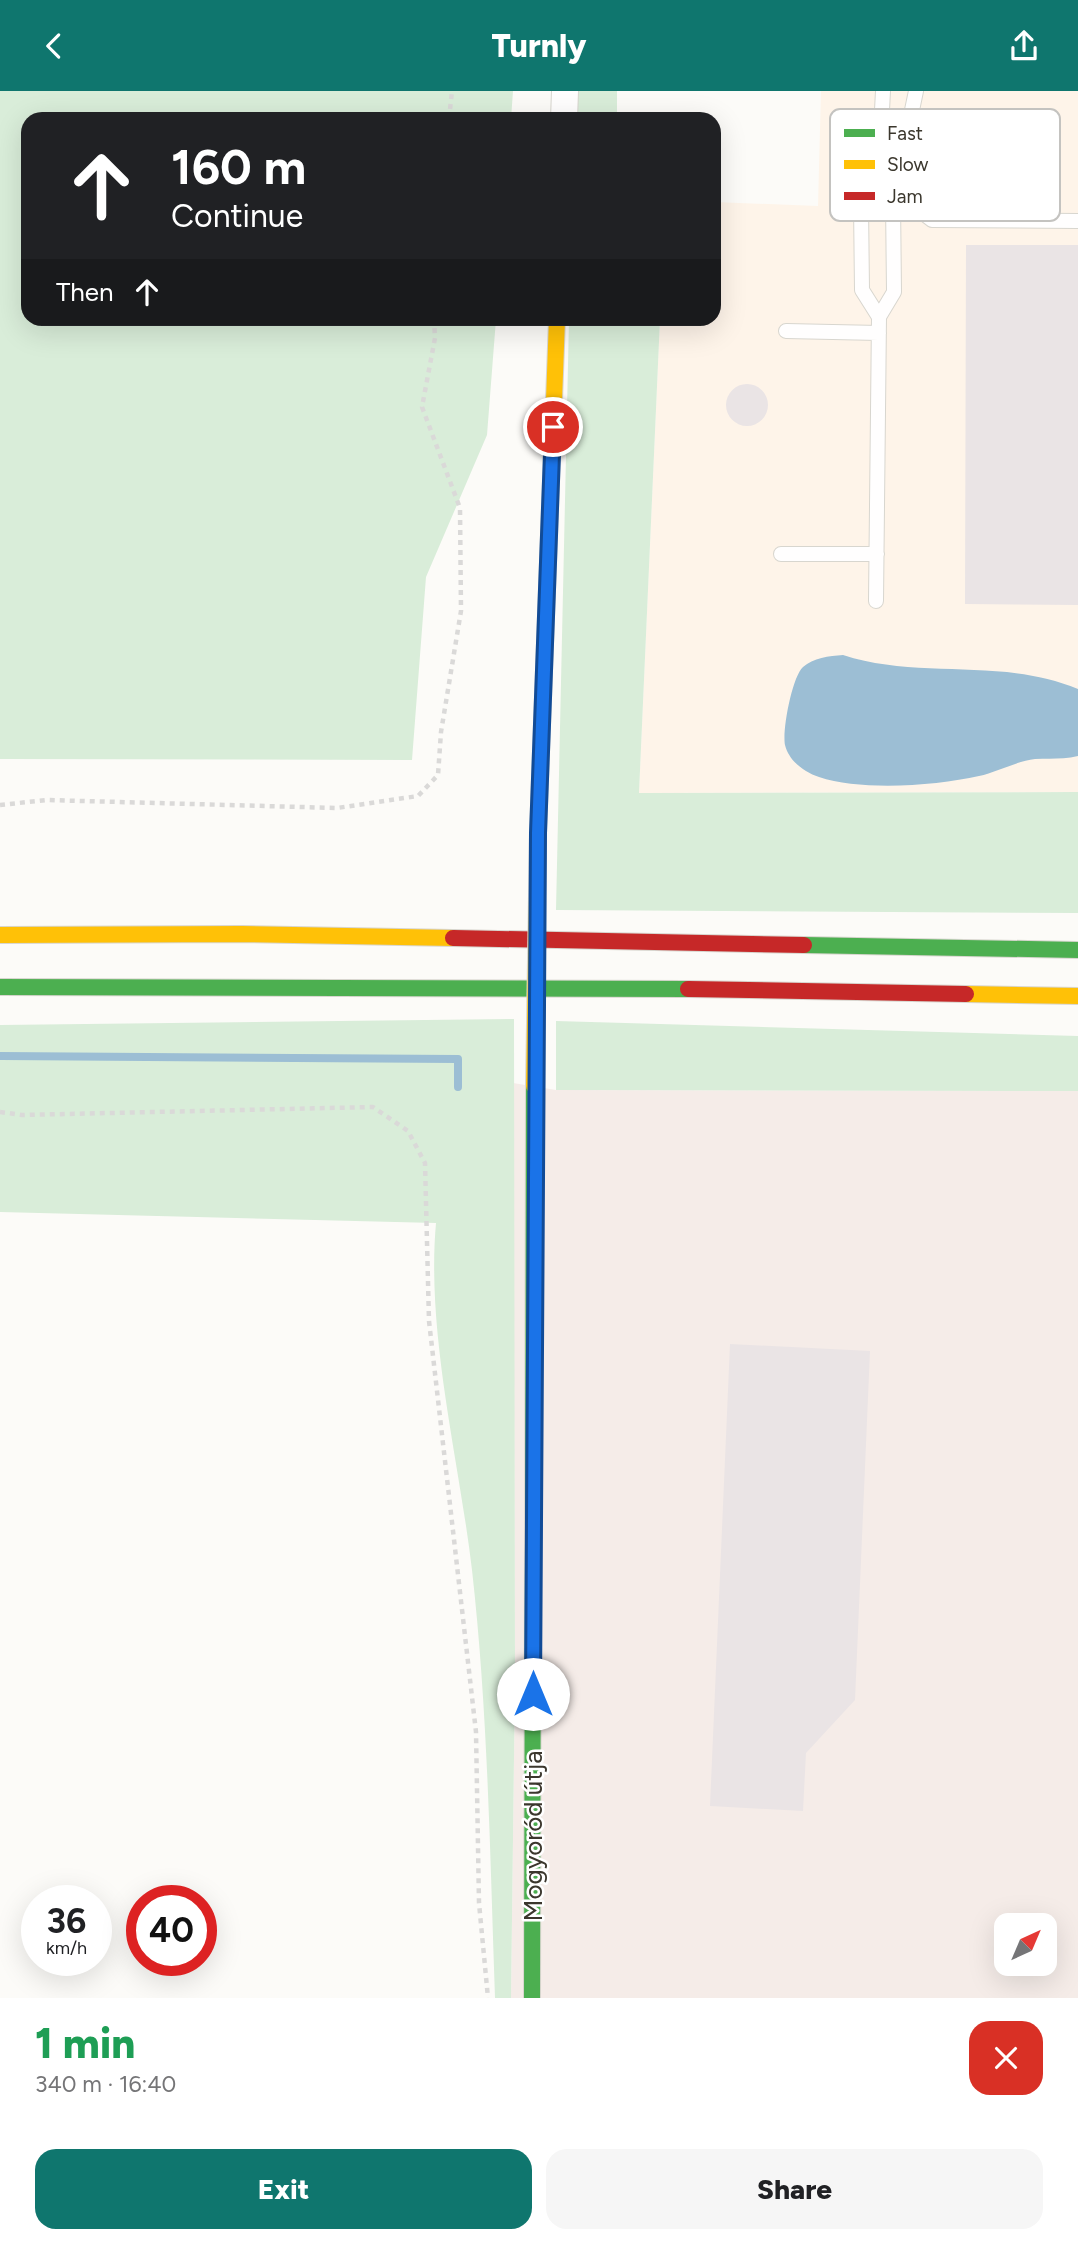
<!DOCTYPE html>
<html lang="en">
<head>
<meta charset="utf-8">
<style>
	body { margin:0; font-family:Figtree,sans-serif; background:#f6f6f6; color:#202124; height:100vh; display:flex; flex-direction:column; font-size:26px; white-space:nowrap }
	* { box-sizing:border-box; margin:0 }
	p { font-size:23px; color:#757577 }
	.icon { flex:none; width:38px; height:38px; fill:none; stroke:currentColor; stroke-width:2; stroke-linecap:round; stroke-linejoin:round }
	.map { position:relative; height:1907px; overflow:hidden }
	.panel { display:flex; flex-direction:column; background:#fff; flex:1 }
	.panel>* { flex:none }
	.top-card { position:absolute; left:21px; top:21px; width:700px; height:214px; border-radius:21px; box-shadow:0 7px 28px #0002; background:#202124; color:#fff; overflow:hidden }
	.needle { width:46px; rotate:44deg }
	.fabs { position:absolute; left:994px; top:1822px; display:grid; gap:14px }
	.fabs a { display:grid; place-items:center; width:63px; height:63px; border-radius:14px; background:#fff; box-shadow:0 7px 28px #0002; font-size:35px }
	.speed { position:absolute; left:21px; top:1794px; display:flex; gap:14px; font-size:35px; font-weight:700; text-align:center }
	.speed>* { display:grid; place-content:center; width:91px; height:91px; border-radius:50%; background:#fff; box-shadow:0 7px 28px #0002; line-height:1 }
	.speed small { font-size:18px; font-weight:400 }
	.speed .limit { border:10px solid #d22; background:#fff; color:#111 }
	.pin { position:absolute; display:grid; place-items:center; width:60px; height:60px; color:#fff; margin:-30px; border:4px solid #fff; border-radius:50%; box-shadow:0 2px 7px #0007 }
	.me { position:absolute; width:77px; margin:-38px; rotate:0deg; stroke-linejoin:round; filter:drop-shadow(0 0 5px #0008) }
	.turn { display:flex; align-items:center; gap:24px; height:147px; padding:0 35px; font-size:32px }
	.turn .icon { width:91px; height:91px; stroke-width:2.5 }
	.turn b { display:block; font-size:49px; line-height:60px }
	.then { display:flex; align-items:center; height:66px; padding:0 35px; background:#0003; gap:14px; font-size:26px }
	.round { display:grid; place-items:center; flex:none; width:74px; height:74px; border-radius:21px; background:#f6f6f6 }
	.summary { display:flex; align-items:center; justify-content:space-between; height:119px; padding:0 35px }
	h1 { font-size:42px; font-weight:800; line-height:52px; color:#1e9e55 }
	.primary-button { display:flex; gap:14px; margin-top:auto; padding:14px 35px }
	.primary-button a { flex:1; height:80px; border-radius:21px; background:#0f766e; color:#fff; font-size:28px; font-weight:800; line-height:80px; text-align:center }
	.primary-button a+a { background:#f6f6f6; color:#202124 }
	header { display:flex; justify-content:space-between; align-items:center; height:91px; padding:0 35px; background:#0f766e; color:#fff; font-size:32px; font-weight:800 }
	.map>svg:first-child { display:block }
</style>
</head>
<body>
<header><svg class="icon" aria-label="back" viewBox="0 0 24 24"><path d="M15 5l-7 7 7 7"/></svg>Turnly<svg class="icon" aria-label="share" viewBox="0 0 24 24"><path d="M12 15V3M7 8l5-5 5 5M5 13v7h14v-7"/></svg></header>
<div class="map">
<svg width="1078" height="1907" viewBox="0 0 1078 1907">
	<rect width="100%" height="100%" fill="#fcfbf8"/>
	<path fill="#f5ece8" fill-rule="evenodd" d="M513 992 556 999 1078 1000V1907H511L515 1588ZM1006 1834H1045V1872H1006Z"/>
	<path fill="#fef4e9" d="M821 0H1078V701L639 702 660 228H714V111L818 115Z"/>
	<path fill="#d9edd9" d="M0 0H513L511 28H28V228H496L487 344 426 486 412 669 0 668Z
		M575 0H617V28H574Z
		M569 228H660L639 702 1078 701V822L556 819Z
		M514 928 515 1588 511 1907H495C490 1764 488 1621 472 1479 459 1368 426 1243 436 1132L0 1121V934Z
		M556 930 1078 945V1000L556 999Z"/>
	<path fill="#9cbed4" d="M843 564C919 589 1003 566 1078 598V665C1063 669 1050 667 1035 668 1017 670 997 681 979 685 935 695 861 700 819 686 804 681 789 670 785 654 782 640 792 586 803 576 813 567 829 565 843 564Z"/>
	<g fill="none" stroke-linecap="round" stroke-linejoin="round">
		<path stroke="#9cbed4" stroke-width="8" d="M0 965 458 968V996"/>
	</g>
	<path fill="#eae4e5" d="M966 154H1078V514L965 513Z
		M726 314a21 21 0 1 1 42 0a21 21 0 1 1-42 0Z
		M730 1253 870 1260 855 1609 806 1662 803 1720 710 1715Z"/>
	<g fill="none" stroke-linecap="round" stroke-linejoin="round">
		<g stroke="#d8d6cf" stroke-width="16">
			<path id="lane" d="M902 73C909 95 912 116 932 129L1078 130
				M879 226 894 201 893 110 916 0
				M786 240 879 242
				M781 463H877
				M876 510 879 226 862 199 861 114 880 58 883 0"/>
		</g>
		<g stroke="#d8d6cf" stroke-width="28">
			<path id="street" d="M564 28 565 0"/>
		</g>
		<g stroke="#d8d6cf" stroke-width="18">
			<path id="fast" d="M804 854 1078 859
				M0 896 688 898
				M532 1907 534 995"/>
		</g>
		<g stroke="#d8d6cf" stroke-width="18">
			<path id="slow" d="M538 742 557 228
				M0 844 242 843 453 847
				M966 903 1078 905"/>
		</g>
		<g stroke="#d8d6cf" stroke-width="18">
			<path id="jam" d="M453 847 804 854
				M688 898 966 903"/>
		</g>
		<path stroke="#dad9d8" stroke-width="4.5" stroke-dasharray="5 5" stroke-linecap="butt" d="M449 28 452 0
			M0 714 47 709 337 717 418 705 438 684 441 641 461 520 460 417 422 316 435 247 434 228
			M0 1021 22 1024 373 1016 408 1040 425 1072 429 1230 476 1641 479 1812 488 1907"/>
		<use href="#lane" stroke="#fffefe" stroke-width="14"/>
		<use href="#street" stroke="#fffefe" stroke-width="26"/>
		<use href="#fast" stroke="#4caf50" stroke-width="16"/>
		<use href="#slow" stroke="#ffc107" stroke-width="16"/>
		<use href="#jam" stroke="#c62828" stroke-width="16"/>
		<g stroke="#d8d6cf" stroke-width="18" stroke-linecap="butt">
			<path id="slow-bridge" d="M534 995 538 742"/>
		</g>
		<use href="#slow-bridge" stroke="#ffc107" stroke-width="16"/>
	</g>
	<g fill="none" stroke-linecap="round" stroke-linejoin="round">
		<g stroke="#114b97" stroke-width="18">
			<path id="route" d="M533 1603 538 742 553 336"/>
		</g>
		<use href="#route" stroke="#1a73e8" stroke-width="12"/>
	</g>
	<g text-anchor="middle" stroke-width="5" stroke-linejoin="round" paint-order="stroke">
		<g font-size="26" fill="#3b372d" stroke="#fff">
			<text transform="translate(533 1745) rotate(-90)" y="9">Mogyoród útja</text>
		</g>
	</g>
	<rect x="830" y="18" width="230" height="112" rx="10" fill="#fff" stroke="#c4c3c0" stroke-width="2"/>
	<rect x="844" y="38" width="31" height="8" fill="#4caf50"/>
	<rect x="844" y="69" width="31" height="9" fill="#ffc107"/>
	<rect x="844" y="101" width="31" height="8" fill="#c62828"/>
	<g font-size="19" fill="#3b372d">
		<text x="887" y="49">Fast</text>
		<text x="887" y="80">Slow</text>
		<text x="887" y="112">Jam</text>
	</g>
</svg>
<div class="fabs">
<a><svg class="needle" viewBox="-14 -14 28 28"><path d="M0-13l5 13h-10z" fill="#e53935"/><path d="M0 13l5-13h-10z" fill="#757577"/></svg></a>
</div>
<div class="speed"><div>36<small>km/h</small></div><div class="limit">40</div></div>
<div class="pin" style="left:553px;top:336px;background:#d93025"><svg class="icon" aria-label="arrive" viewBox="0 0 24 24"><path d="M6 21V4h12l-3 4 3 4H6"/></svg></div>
<svg class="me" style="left:533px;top:1603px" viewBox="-20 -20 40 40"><circle r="19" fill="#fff"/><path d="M0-13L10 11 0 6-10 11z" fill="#1a73e8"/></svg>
<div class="top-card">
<div class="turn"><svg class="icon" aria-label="ahead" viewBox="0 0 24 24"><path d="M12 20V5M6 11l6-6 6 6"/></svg><div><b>160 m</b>Continue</div></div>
<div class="then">Then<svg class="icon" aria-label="ahead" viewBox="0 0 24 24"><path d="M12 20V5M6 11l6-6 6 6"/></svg></div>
</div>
</div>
<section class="panel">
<div class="summary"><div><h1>1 min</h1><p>340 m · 16:40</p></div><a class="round" style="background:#d93025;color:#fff"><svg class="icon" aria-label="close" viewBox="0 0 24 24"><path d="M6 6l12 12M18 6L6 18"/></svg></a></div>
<div class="primary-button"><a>Exit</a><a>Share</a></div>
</section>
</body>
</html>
